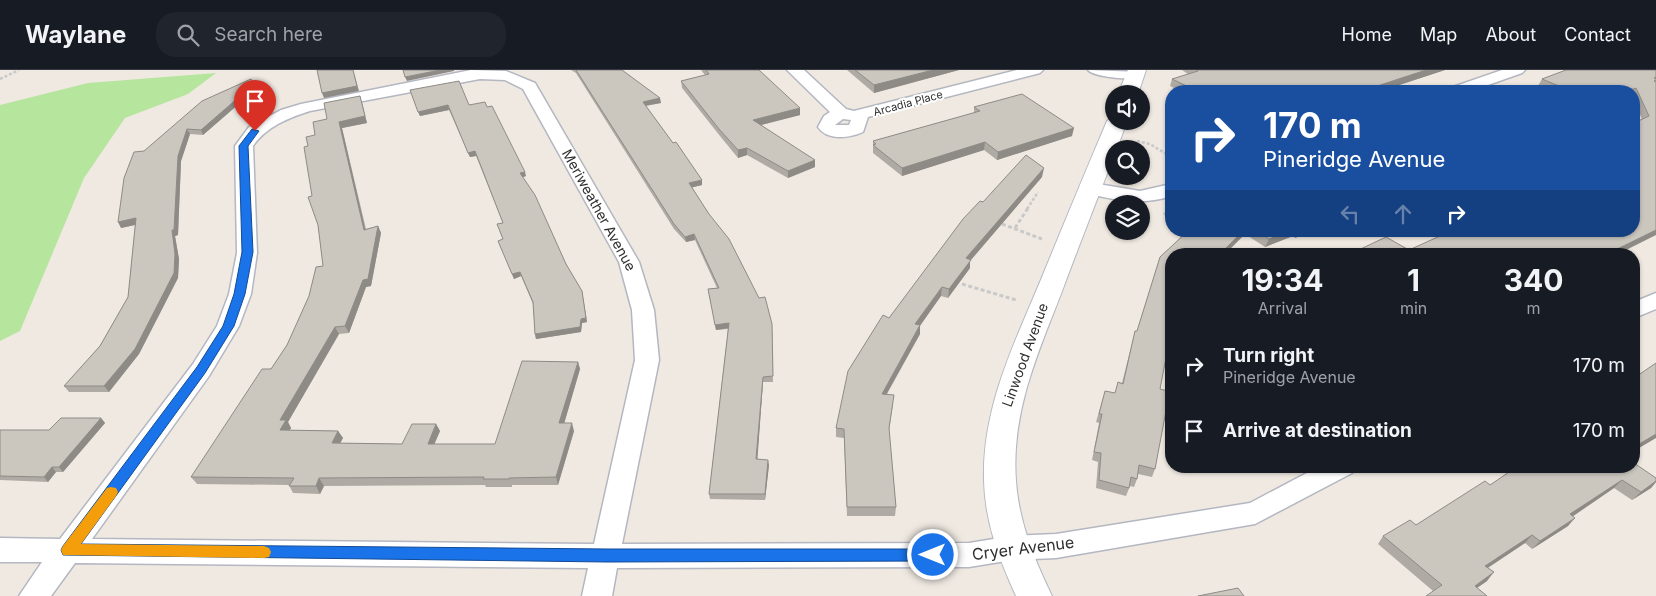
<!DOCTYPE html>
<html lang="en">
<head>
<meta charset="utf-8">
<style>
	body { margin:0; font-family:Inter,sans-serif; background:#20242c; color:#f1f3f6; height:100vh; display:flex; flex-direction:column; font-size:19px; white-space:nowrap }
	* { box-sizing:border-box; margin:0 }
	p { font-size:16px; color:#9ea1a6 }
	.icon { flex:none; width:28px; height:28px; fill:none; stroke:currentColor; stroke-width:2; stroke-linecap:round; stroke-linejoin:round }
	.map { position:relative; flex:1; overflow:hidden }
	.panel { position:absolute; left:1165px; top:178px; width:475px; height:225px; display:flex; flex-direction:column; background:#171b24; border-radius:20px; box-shadow:0 1px 4px #0004 }
	.panel>* { flex:none }
	.guide { position:absolute; left:1165px; top:15px; width:475px; height:152px; border-radius:20px; box-shadow:0 1px 4px #0004; background:#1a4fa0; color:#fff; overflow:hidden }
	.fabs { position:absolute; left:1105px; top:15px; display:grid; gap:10px }
	.fabs a { display:grid; place-items:center; width:45px; height:45px; border-radius:50%; background:#171b24; box-shadow:0 1px 4px #0004; font-size:25px }
	.pin { position:absolute; display:grid; place-items:center; width:42px; height:42px; color:#fff; margin:-51px -21px; border-radius:50% 50% 50% 0; rotate:-45deg; box-shadow:0 0 5px #0007 }
	.pin .icon { rotate:45deg }
	.me { position:absolute; width:55px; margin:-28px; rotate:270deg; stroke-linejoin:round; filter:drop-shadow(0 0 4px #0008) }
	.turn { display:flex; align-items:center; gap:18px; height:105px; padding:0 15px; font-size:22px }
	.turn .icon { width:65px; height:65px; stroke-width:2.5 }
	.turn b { display:block; font-size:35px; line-height:42px }
	.lanes { display:flex; align-items:center; height:48px; padding:0 15px; background:#0003; justify-content:center; gap:25px; direction:ltr }
	.lanes .off { opacity:.35 }
	.eta { display:flex; justify-content:space-evenly; align-items:center; height:85px; text-align:center }
	.eta b { font-size:30px; font-weight:700; line-height:35px }
	ul { padding:0; list-style:none }
	li { display:flex; align-items:center; gap:15px; height:65px; padding:0 15px }
	li div { flex:1 }
	li b { display:block; font-size:19px }
	li em { font-style:normal }
	header { display:flex; align-items:center; gap:30px; box-sizing:border-box; height:70px; padding:0 25px; background:#171b24; border-bottom:1px solid #363941 }
	header strong { font-size:24px }
	nav { display:flex; gap:28px; margin-inline-start:auto; font-size:18px }
	.search { width:350px; height:45px; background:#20242c; display:flex; align-items:center; gap:12px; box-sizing:border-box; padding:0 18px; border-radius:20px; color:#9ea1a6; font-size:19px }
	.map>svg:first-child { display:block }
</style>
</head>
<body>
<header>
<strong>Waylane</strong>
<div class="search"><svg class="icon" aria-label="search" viewBox="0 0 24 24"><circle cx="10" cy="10" r="6"/><path d="M15 15l6 6"/></svg>Search here</div>
<nav><a>Home</a><a>Map</a><a>About</a><a>Contact</a></nav>
</header>
<div class="map">
<svg width="1656" height="526" viewBox="0 0 1656 526">
	<rect width="100%" height="100%" fill="#efe9e1"/>
	<path fill="#b6e59e" d="M216 3 188 24 125 48 84 108 20 261 0 271V35L88 13Z"/>
	<g fill="none" stroke-linecap="round" stroke-linejoin="round">
		<g stroke="#b4b7c1" stroke-width="3">
			<path id="street" d="M471 0 506 1 535 13 639 192 654 240 659 290 622 474 969 473 1012 466 1056 464 1250 433 1320 396H1356L1352 403 1255 454 1056 488 1012 490 969 497 617 498 612 526H582L588 498 75 493 51 526H19L42 492H0V468L60 469 193 294 217 256 229 224 237 183 235 76 249 57 281 40 301 34ZM480 9 505 10 523 19 619 192 632 240 635 290 594 474 92 469 209 306 239 256 251 224 257 183 253 76C266 57 288 48 310 41Z
				M787 0H804L846 39 854 41 1017 0H1043L1040 3 868 47 863 62C850 68 827 71 818 57L824 46 830 42ZM843 49 851 50 849 55H835Z
				M1088 0 1140 2 1143 5C1137 12 1094 7 1088 0Z
				M1502 0H1525L1522 3 1471 21H1448L1450 18Z
				M1092 113 1140 121 1171 114V126C1141 136 1115 130 1085 123L1083 119 1085 115Z
				M1656 223V239L1634 248V232Z"/>
		</g>
		<g stroke="#b4b7c1" stroke-width="2">
			<path id="secondary" d="M1128 0H1146L1138 24H1118Z
				M1114 46V51H1127L1117 79H1114V86C1096 132 1078 178 1061 224 1037 285 1011 344 1016 411 1019 453 1034 488 1052 526H1016C999 488 985 453 984 410 982 339 1013 276 1040 212 1062 158 1084 105 1107 51Z"/>
		</g>
		<path stroke="#c9c9c9" stroke-width="2.5" stroke-dasharray="3 2" stroke-linecap="butt" d="M0 9 19 0
			M1137 71 1150 74 1171 87
			M1027 139 1038 122"/>
		<path stroke="#c9c9c9" stroke-width="3" stroke-dasharray="4 2.5" stroke-linecap="butt" d="M1164 143 1171 148
			M1002 154 1042 169
			M1015 158 1028 138
			M962 214 1016 230"/>
		<use href="#street" fill="#fff" fill-rule="evenodd"/>
		<use href="#secondary" fill="#fff" fill-rule="evenodd"/>
	</g>
	<path fill="#afaba4" d="M571 0H622L661 33 646 36 702 115 692 117 772 254 773 312H763L757 390 769 395 765 430 710 429 709 424 728 259 716 260 708 219 717 218 695 170 686 172 674 159 576 3Z
		M701 0H759L800 45 761 55 815 97 788 108 747 85 738 88 720 66 682 18 681 11 705 5Z
		M847 0H959L874 23Z
		M1182 0H1445L1381 21H1180L1170 16 1172 9 1188 4Z
		M1656 0V165L1409 180 1634 161 1642 49 1634 31V21L1547 20 1538 16 1542 9Z
		M254 14 256 19 203 65 190 64 181 91 178 165 175 166 179 189 178 208 139 284 109 322H69L64 316 100 276 128 227 135 155 121 158 144 81Z
		M410 20 469 35 526 106 522 107 566 194 582 221 587 252 582 253 581 262 536 269 535 264 533 234 521 206 514 209 500 175 498 171 503 169 497 154 503 153 476 86 470 87 449 40 420 46Z
		M362 33 367 53 342 58 366 159 378 156 381 163 371 216 366 217 349 263 339 264 288 352 291 358 289 360 338 361 343 368 340 373 402 374 436 354 440 361 434 374H495L578 292 580 299 564 353 574 361 558 415H512V417H486L485 415 324 416 320 424 293 423 289 415 197 414 191 407 271 299 287 275 323 196 318 155 312 126 308 76 327 49Z
		M974 37 1072 66 997 90 984 80 902 106 873 83V71L974 43Z
		M1042 107 970 191V198L948 228 941 226 920 255V264L887 324 893 334 889 361 896 437 895 446H847L844 368 836 367V358L889 248 983 132Z
		M1188 161H1311L1295 168 1293 166 1265 177 1245 164 1225 184H1171V271L1169 270 1160 319 1171 322V352L1164 350 1155 399 1152 407 1138 404 1137 409 1134 417 1130 416 1126 426 1096 418 1098 392 1092 390 1099 353 1096 352 1105 321 1115 323 1118 312 1122 313 1135 261H1137L1160 187Z
		M101 348 105 353 63 402H56L48 412 0 410V360H49Z
		M1531 400 1656 408V412L1651 418 1632 430 1614 418 1573 446 1568 456 1532 479 1525 473 1488 498 1487 511 1477 518 1433 521 1378 474 1383 466 1416 455 1490 415 1520 402Z"/>
	<path fill="#8e8b86" d="M353 0 359 21 324 28 322 23Z
		M440 0H454V1L407 11 405 7Z
		M933 0H959L874 23V15Z
		M1426 0H1445L1381 21H1362Z
		M254 14 256 19 203 65 201 60Z
		M360 26 367 53 342 58 367 167 364 160 339 52Z
		M660 28 661 33 643 36V32Z
		M448 35 449 40 420 46 418 42Z
		M800 38V45L753 57V50Z
		M1074 58 1072 66 997 90 998 82Z
		M187 59 190 64 181 91 178 165 175 166 179 189 178 208 139 284 109 322 104 316 172 160 178 86Z
		M985 72 984 80 902 106V98Z
		M747 78V85L738 88V80Z
		M475 81 476 86 470 87 468 83Z
		M815 90V97L788 108V101Z
		M1044 98 1042 107 970 191V198L948 228 949 219 966 188Z
		M525 102 526 106 521 108 520 103Z
		M702 110V115L690 118 689 113Z
		M136 148 139 154 121 158 118 152Z
		M378 156 381 163 371 216 366 217 349 263 345 256Z
		M1656 160V165L1618 184H1607Z
		M1243 161H1246L1245 164 1225 184H1220Z
		M1289 161H1295L1293 166 1265 177 1269 169Z
		M1298 161H1311L1295 168Z
		M694 164 695 170 686 172 685 167Z
		M520 202 521 206 514 209 512 204Z
		M942 217 941 226 915 263V254Z
		M582 221 587 252 582 253 581 262 536 269 535 264Z
		M729 253V258L716 260 715 255Z
		M920 255V264L882 332V324Z
		M335 257 339 264 288 352 291 358 285 368 280 360V350Z
		M578 292 580 299 562 361 559 353Z
		M763 307V312L757 395 756 389Z
		M101 348 105 353 63 402 59 397Z
		M572 353 574 361 558 415 556 407Z
		M436 354 440 361 431 382 428 374Z
		M338 361 343 368 336 381 332 373Z
		M1656 364V368L1634 381V377Z
		M768 390 769 395 765 430V424Z
		M52 397 56 402 48 412 44 407Z
		M319 408 324 416 320 424 316 416Z
		M1622 410 1614 418 1563 453 1570 444Z
		M1656 411V412L1651 418 1632 430 1641 422Z
		M1575 448 1568 456 1532 479 1540 471Z
		M1532 465 1525 473 1478 504 1485 496Z
		M1494 502 1487 511 1468 524 1475 516Z"/>
	<path fill="#cbc7bf" stroke="#8e8b86" d="M317 0H353L357 16 322 23Z
		M403 0H440L405 7Z
		M576 0H622L660 28 643 32 673 73 676 72 702 110 689 113 709 144 729 169 759 228 765 227 772 254 773 306 763 307 756 389 768 390 765 424H709L729 253 715 255 708 219 719 218 694 164 685 167 674 154Z
		M706 0H759L800 38 753 50 815 90 788 101 747 78 738 80 719 59 681 11 709 4Z
		M855 0H933L874 15Z
		M1197 0H1426L1362 21H1197L1172 9 1198 1Z
		M1566 0H1656V7L1654 8 1656 9V10L1654 11 1656 12V160L1607 184H1350L1386 167 1409 180 1451 161H1634V53L1649 46 1636 18 1628 21H1545L1559 16 1542 9Z
		M251 9 254 14 201 60 187 59 178 86 174 160H172L175 184 174 203 135 279 104 316H64L100 276 128 227 136 148 118 152 124 108 134 82 144 81 202 31Z
		M459 11 469 35 485 32 487 37 492 36 525 102 520 103 535 125 566 194 582 221 586 248 581 249 580 257 535 264 533 232 520 202 512 204 498 171 503 169 497 154 503 153 475 81 468 83 448 35 418 42 410 20Z
		M1022 24 1074 58 998 82 985 72 902 98 873 75 876 74 873 71 980 41 974 37Z
		M360 26 365 46 339 52 364 160 378 156 368 209 363 210 345 256 335 257 280 350H286L280 360 338 361 332 373 402 374 412 354H436L428 374H495L522 291 578 292 559 353H572L556 407 509 408V409H483L484 407 319 408 316 416H289L294 408 191 407 262 299H271L287 275 309 226 316 197 323 196 318 155 308 127 312 126 304 77 308 76 306 67 315 65 313 52 327 49 324 33Z
		M1026 85 1044 98 966 188 971 190 949 219 942 217 915 254 920 255 882 324 894 325 889 358 896 437H847L844 359 836 358 848 301 883 245 889 248 963 149 980 131 983 132Z
		M1188 161H1243L1220 184H1171V262L1160 319 1171 322V343L1166 341 1155 399 1139 395 1137 409 1131 407 1129 418 1099 410 1101 383 1094 382 1102 344H1099L1105 321 1115 323 1118 312 1123 314 1135 261H1137L1160 187Z
		M1257 161H1289L1269 169Z
		M1656 293V364L1634 377V308Z
		M61 348H101L59 397H52L44 407 0 406V360H49Z
		M1634 393 1656 408V411L1641 422 1622 410 1570 444 1575 448 1540 471 1532 465 1485 496 1494 502 1475 516 1487 526H1426L1442 515 1383 466 1410 450 1416 455 1485 411 1490 415 1515 398 1520 402 1528 397 1531 400 1537 396H1634Z
		M1238 518 1244 526H1198Z"/>
	<path fill="#1a73e8" stroke="#114b97" d="M252 59 259 61 248 76 253 182 245 224 234 256 205 303 81 474 607 479H933L938 481 940 485 938 489 933 491 607 492 63 485 61 480 63 476 197 297 223 256 234 224 242 182 239 76Z"/>
	<path fill="#f59e0b" d="M111 417 116 418 118 422 116 426 81 474 264 476 269 478 271 482 269 487 264 488 63 485 61 480 63 476 107 418Z"/>
	<g text-anchor="middle" stroke-width="4" stroke-linejoin="round" paint-order="stroke">
		<g font-size="11" fill="#2e2e2e" stroke="#fff">
			<text transform="translate(908 33) rotate(-15)" y="4">Arcadia Place</text>
		</g>
		<g font-size="14" fill="#2e2e2e" stroke="#fff">
			<text transform="translate(599 140) rotate(61)" y="5">Meriweather Avenue</text>
			<text transform="translate(1025 285) rotate(-70)" y="5">Linwood Avenue</text>
		</g>
		<g font-size="16" fill="#2e2e2e" stroke="#fff">
			<text transform="translate(1023 478) rotate(-7)" y="6">Cryer Avenue</text>
		</g>
	</g>
</svg>
<div class="fabs">
<a><svg class="icon" aria-label="sound" viewBox="0 0 24 24"><path d="M4 9h4l5-4v14l-5-4H4zM17 9q2 3 0 6"/></svg></a>
<a><svg class="icon" aria-label="search" viewBox="0 0 24 24"><circle cx="10" cy="10" r="6"/><path d="M15 15l6 6"/></svg></a>
<a><svg class="icon" aria-label="layers" viewBox="0 0 24 24"><path d="M12 4l9 5-9 5-9-5zM3 14l9 5 9-5"/></svg></a>
</div>
<div class="pin" style="left:255px;top:61px;background:#d93025"><svg class="icon" aria-label="arrive" viewBox="0 0 24 24"><path d="M6 21V4h12l-3 4 3 4H6"/></svg></div>
<svg class="me" style="left:933px;top:485px" viewBox="-20 -20 40 40"><circle r="17" fill="#1a73e8" stroke="#fff" stroke-width="3"/><path d="M0-11L8 9 0 5-8 9z" fill="#fff"/></svg>
<div class="guide">
<div class="turn"><svg class="icon" aria-label="right" viewBox="0 0 24 24"><path d="M7 20v-9h11M14 6l5 5-5 5"/></svg><div><b>170 m</b>Pineridge Avenue</div></div>
<div class="lanes"><svg class="icon off" aria-label="left" viewBox="0 0 24 24"><path d="M17 20v-9H6M10 6l-5 5 5 5"/></svg><svg class="icon off" aria-label="ahead" viewBox="0 0 24 24"><path d="M12 20V5M6 11l6-6 6 6"/></svg><svg class="icon" aria-label="right" viewBox="0 0 24 24"><path d="M7 20v-9h11M14 6l5 5-5 5"/></svg></div>
</div>
<section class="panel">
<div class="eta">
<div><b>19:34</b><p>Arrival</p></div>
<div><b>1</b><p>min</p></div>
<div><b>340</b><p>m</p></div>
</div>
<ul>
<li><svg class="icon" aria-label="right" viewBox="0 0 24 24"><path d="M7 20v-9h11M14 6l5 5-5 5"/></svg><div><b>Turn right</b><p>Pineridge Avenue</p></div><em>170 m</em></li>
<li><svg class="icon" aria-label="arrive" viewBox="0 0 24 24"><path d="M6 21V4h12l-3 4 3 4H6"/></svg><div><b>Arrive at destination</b></div><em>170 m</em></li>
</ul>
</section>
</div>
</body>
</html>
